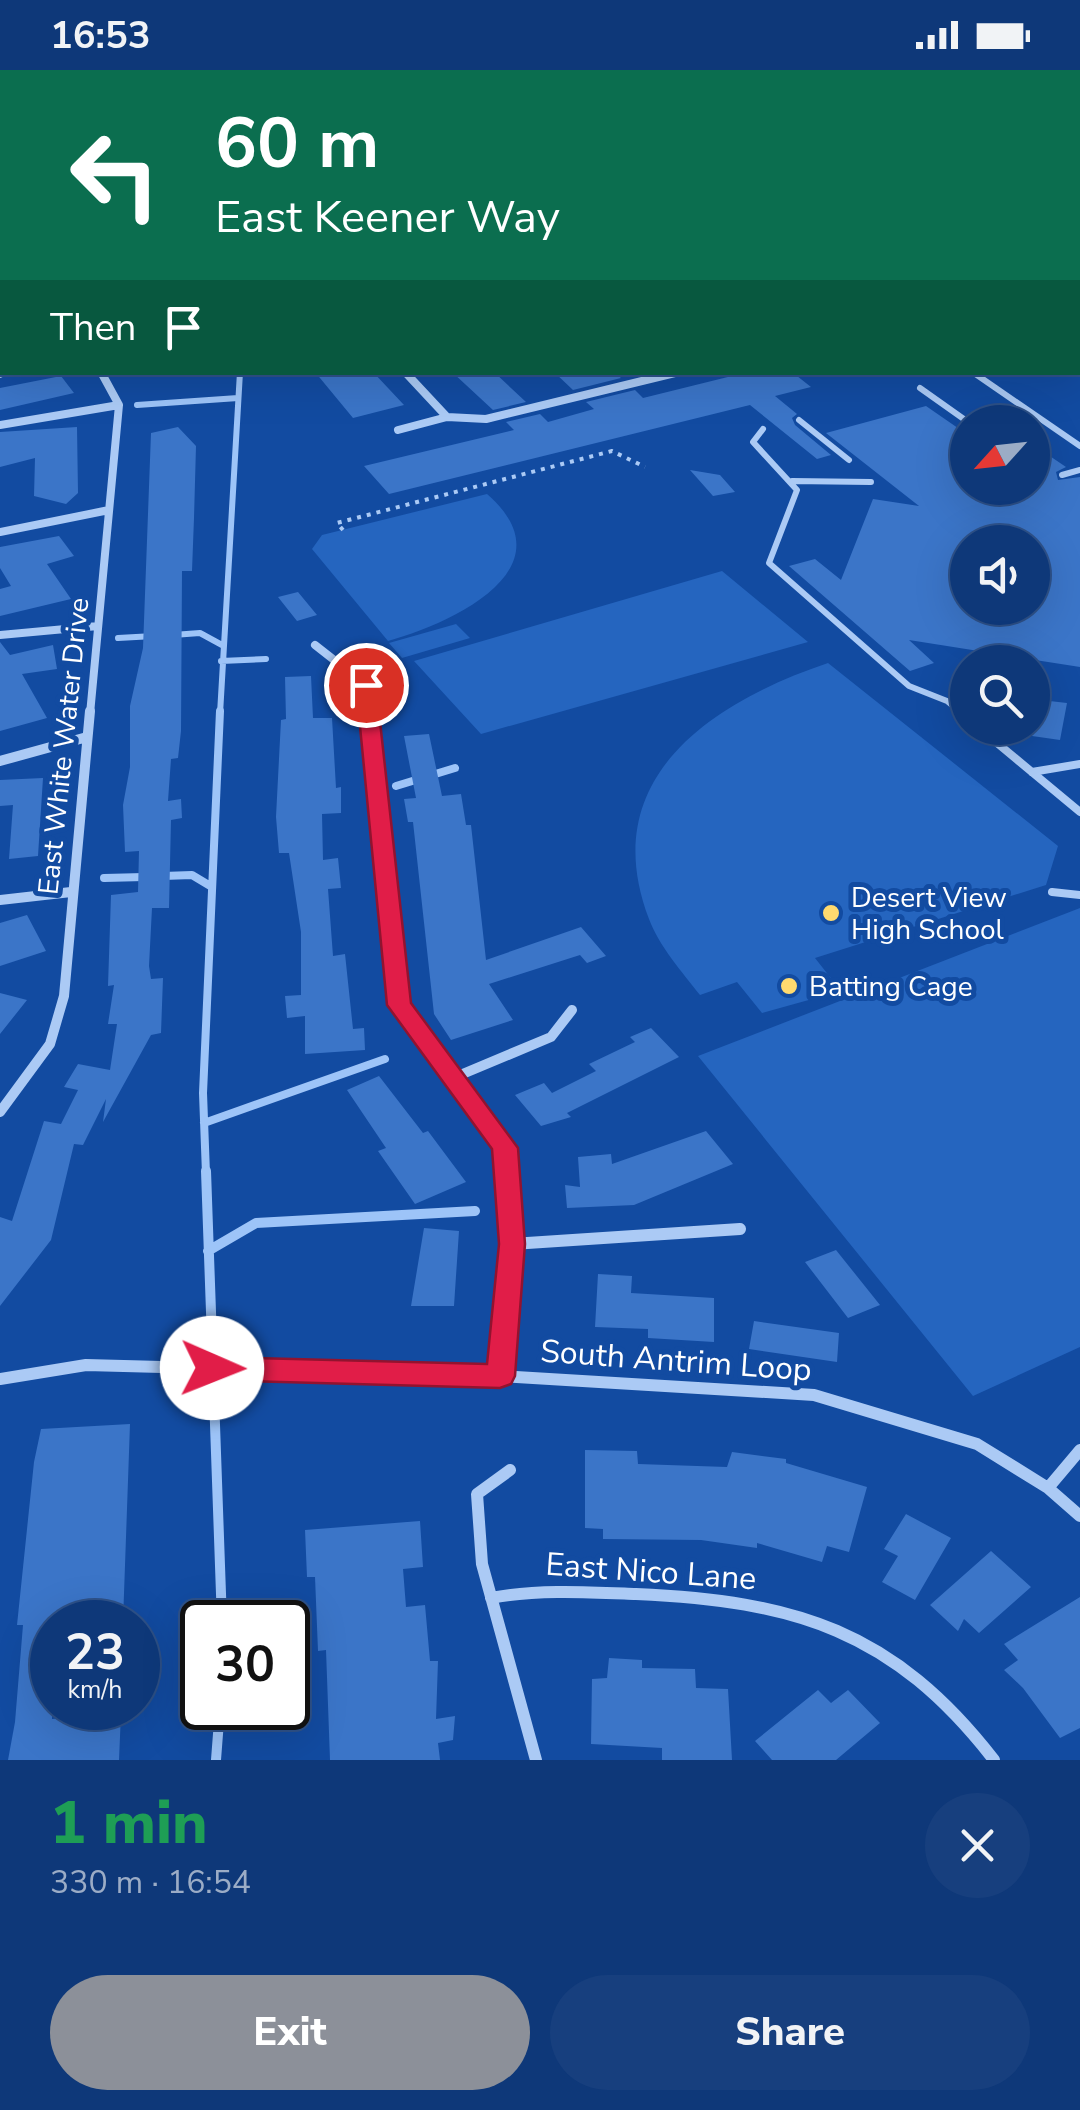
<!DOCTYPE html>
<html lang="en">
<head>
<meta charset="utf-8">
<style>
	body { margin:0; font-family:"Nunito Sans",sans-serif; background:#173f7e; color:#f1f3f6; height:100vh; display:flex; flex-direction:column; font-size:38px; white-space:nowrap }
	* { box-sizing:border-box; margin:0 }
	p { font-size:32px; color:#9bacc6 }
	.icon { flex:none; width:55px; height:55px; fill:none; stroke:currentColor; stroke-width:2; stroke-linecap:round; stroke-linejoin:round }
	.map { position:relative; height:1690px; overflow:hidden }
	.details { display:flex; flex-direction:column; background:#0e3879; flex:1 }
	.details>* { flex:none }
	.hud { position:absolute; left:0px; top:0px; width:1080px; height:305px; box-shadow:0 10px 40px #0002,0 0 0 2px #2e528a; background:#0b6e4f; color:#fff; overflow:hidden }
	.needle { width:65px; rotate:243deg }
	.controls { position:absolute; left:950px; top:335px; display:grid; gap:20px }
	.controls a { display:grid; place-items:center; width:100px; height:100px; border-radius:50%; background:#0e3879; box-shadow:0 10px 40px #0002,0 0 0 2px #2e528a; font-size:50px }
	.speed { position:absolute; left:30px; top:1530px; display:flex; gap:20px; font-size:50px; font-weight:700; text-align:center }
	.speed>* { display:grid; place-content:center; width:130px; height:130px; border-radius:50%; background:#0e3879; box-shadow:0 10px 40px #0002,0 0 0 2px #2e528a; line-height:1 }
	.speed small { font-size:25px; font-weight:400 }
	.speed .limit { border:5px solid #111; border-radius:15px; background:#fff; color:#111 }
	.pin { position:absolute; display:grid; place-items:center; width:85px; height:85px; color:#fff; margin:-42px; border:5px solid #fff; border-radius:50%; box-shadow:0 2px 10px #0007 }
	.me { position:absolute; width:110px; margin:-55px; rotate:91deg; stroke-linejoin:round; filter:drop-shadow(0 0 8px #0008) }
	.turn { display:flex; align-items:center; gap:35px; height:210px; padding:0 50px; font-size:45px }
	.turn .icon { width:130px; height:130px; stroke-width:2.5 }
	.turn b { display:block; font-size:70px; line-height:85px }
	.then { display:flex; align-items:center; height:95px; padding:0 50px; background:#0003; gap:20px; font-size:38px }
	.round { display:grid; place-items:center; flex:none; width:105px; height:105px; border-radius:52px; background:#173f7e }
	.summary { display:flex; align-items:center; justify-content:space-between; height:170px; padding:0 50px }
	h1 { font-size:60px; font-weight:800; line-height:75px; color:#1e9e55 }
	.button { display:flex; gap:20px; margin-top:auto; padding:20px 50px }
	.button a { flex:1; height:115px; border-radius:60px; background:#8c9099; color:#fff; font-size:40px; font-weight:800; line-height:115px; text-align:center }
	.button a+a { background:#173f7e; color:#f1f3f6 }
	.status { display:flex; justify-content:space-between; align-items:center; height:70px; padding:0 50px; background:#0e3879; direction:ltr }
	.status svg { height:28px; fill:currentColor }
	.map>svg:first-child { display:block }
</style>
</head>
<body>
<div class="status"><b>16:53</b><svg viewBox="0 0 49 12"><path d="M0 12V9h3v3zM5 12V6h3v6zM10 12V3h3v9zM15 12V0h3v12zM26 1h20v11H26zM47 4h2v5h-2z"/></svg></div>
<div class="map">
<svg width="1080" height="1690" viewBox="0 0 1080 1690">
	<rect width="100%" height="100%" fill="#124ba1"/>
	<path fill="#2565bf" d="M487 424C573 499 449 554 388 571L312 479 322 465Z
		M722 501 808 572 481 664 414 591Z
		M456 554 470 568 402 588 389 573Z
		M828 593 1058 776 1046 815 815 888 841 921 762 943 737 912 700 925C682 902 659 876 649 849 595 708 712 632 828 593Z
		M1080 838V1277L973 1326 698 986Z"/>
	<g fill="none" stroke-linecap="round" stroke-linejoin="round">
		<path stroke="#9dc4f8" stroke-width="5" d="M884 0 889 2"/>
		<path stroke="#9dc4f8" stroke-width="6" d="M137 335 238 328
			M173 565 200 563 222 575
			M118 568 154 566
			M221 591 266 589
			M220 644 240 302"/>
		<path stroke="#9dc4f8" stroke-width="8" d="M396 716 455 698
			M163 806 192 805 212 817
			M104 808 144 807
			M204 1053 385 989
			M206 1104 203 1023 220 641"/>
		<path stroke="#9dc4f8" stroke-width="10" d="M206 1101 222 1552
			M208 1181 256 1153 475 1141
			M216 1690 220 1638"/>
	</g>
	<path fill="#3b75c8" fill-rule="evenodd" d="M315 302H373L404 335 353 348Z
		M452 302H494L526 332 493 340Z
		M554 302H614L621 308 573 320Z
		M748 302H792L811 317 775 326 797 344 792 348 795 355 831 385 817 389 750 335 389 424 364 396 514 360 506 352 540 344 548 352 594 339 586 332 635 320 643 328Z
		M61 306 74 323 0 340V318Z
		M926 336 968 365V418H1032V374L1066 397 1056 402 1058 410 1080 407V597L909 570 934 593 910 601 789 496 815 489 841 510 873 429 919 436 826 363ZM968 472H1032V538H968Z
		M77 357 78 423 66 434 34 426 35 388 0 397V362Z
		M178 357 196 376 194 448 192 501H182L181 661 178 688 171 689 168 731 181 729 182 748 171 750 169 838H152L149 896 151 909 163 908 161 963 151 965 103 1052 106 1029 83 1075 74 1074 51 1170 0 1236V1147L12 1151 44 1051 61 1054 78 1020 64 1017 78 994 110 1000 117 954H108L114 915 108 916 111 825 138 822 139 781 125 782 123 735 130 697V636L143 578 151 363Z
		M690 400 720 405 735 422 713 426Z
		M59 466 74 486 47 494 71 529 0 546V519L11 516 0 498V477Z
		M298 522 317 545 297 551 278 527Z
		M0 572 10 585 53 575 57 599 22 604 47 648 0 661Z
		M311 606 313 648H332L336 718 341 717V743L322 744 323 790 338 788 341 818 328 819 333 886 345 884 353 959 364 958 365 980 305 984V946L287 948 285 926 301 925V862L289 783H279L276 747 281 650 286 649 285 607Z
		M1032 629 1067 633 1060 670 1032 666Z
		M429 664 442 726 461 724 466 755H471L486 890 581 857 606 886 587 893 580 885 489 914 513 950 451 970 434 944 413 752H408L404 729 416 728 404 666Z
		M43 708 38 786 9 789 13 735 0 736V710Z
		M27 845 46 881 0 896V853Z
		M0 923 27 930 0 964Z
		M651 958 679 987 567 1043 571 1047 541 1056 515 1025 544 1013 552 1023 596 1001 589 994 635 972 630 967Z
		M379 1006 423 1063 428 1061 466 1112 415 1134 378 1081 386 1078 347 1020Z
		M706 1061 733 1094 634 1135 567 1138 565 1115 580 1117 578 1087 611 1084 612 1094Z
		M424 1158 459 1161 454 1236H411Z
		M836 1180 880 1235 848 1248 805 1192Z
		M598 1204 632 1206 631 1223 714 1228V1272L648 1268V1259L595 1257Z
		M754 1251 839 1263 837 1292 749 1279Z
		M130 1354 123 1552H52V1649L121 1643 119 1690H8L15 1652 23 1555H17L34 1392 41 1359Z
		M585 1380 637 1381 638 1394 727 1397 732 1382 786 1389V1393L867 1417 849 1482 827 1476 822 1492 757 1473V1478L701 1470 603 1469V1459L585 1458Z
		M906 1444 951 1468 915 1530 882 1512 898 1486 884 1479Z
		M420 1451 423 1497 403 1499 406 1537 425 1535 430 1591H438L436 1649 455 1646 453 1670 438 1673 440 1690H330L326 1580 318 1581 315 1507H307L305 1460Z
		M991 1481 1031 1517 979 1563 964 1549 958 1561 930 1535Z
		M1080 1527V1658L1060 1668 1023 1618 1004 1600 1018 1590 1004 1574Z
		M609 1588 642 1590V1598L695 1599 696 1618 728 1619 732 1690H662V1678L591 1674 592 1609 607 1608Z
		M818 1620 831 1633 848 1620 880 1653 836 1690H772L755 1671Z"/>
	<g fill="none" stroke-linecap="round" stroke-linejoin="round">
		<path stroke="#abcaf5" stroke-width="4" stroke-dasharray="4 6" stroke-linecap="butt" d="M343 460 337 453 612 381 645 397"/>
		<path stroke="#abcaf5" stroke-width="6" d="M974 303 1080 376
			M920 318 968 352
			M799 350 849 390
			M763 359 753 372 797 420 769 493 909 616 947 631 963 644
			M1062 405 1080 400
			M792 411 871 412"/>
		<path stroke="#abcaf5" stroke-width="8" d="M960 641 968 648
			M979 658 1080 742
			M1032 702 1080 694
			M1052 822 1080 825"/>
		<path stroke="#abcaf5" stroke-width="8" d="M405 302 447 347
			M0 355 119 335
			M398 360 447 347 486 349 679 302
			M0 462 109 440
			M0 565 98 556
			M315 575 366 615 369 644
			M90 644 119 335 101 302"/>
		<path stroke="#abcaf5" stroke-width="10" d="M369 641 399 935 505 1078 507 1104
			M0 691 87 667
			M0 830 71 822
			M453 1008 551 967 572 940
			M0 1042 50 974 64 926 90 641"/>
		<path stroke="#abcaf5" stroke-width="12" d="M512 1174 740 1159
			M501 1306 512 1174 507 1101
			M0 1309 86 1295 501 1306 814 1325 977 1374 1048 1418 1080 1446
			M510 1400 477 1424 482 1494 536 1690
			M1048 1418 1080 1380
			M491 1528C539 1519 587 1522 636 1524 795 1531 893 1560 994 1690"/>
		<path fill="#dbe9fd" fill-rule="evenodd" d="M2 299V302H15L0 308Z"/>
		<path fill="#f9fbff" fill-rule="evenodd" d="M784 0H800L802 2H786Z
			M820 0H836L838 2H822Z
			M1078 139 1080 140V151L1078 150Z
			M1078 164 1080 165V176L1078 175Z"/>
	</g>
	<path fill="#e11d48" stroke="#92132f" stroke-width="2.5" d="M366 609 376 615 411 933 518 1078 525 1174 515 1306 511 1314 500 1318 212 1310 203 1307 198 1298 203 1290 212 1287 487 1294 499 1174 492 1079 387 935 356 615Z"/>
	<g fill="#ffda6f" stroke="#124ba1" stroke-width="4">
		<circle cx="831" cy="843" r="10"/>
		<circle cx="789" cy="916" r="10"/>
	</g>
	<g text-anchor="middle" stroke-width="10" stroke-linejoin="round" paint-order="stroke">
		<g font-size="28" fill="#fff" stroke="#124ba1">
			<text transform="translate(63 676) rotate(-84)" y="10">East White Water Drive</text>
		</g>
		<g font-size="28" fill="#fff" stroke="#124ba1" text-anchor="start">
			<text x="851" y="837">Desert View<tspan x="851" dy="32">High School</tspan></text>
			<text x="809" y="926">Batting Cage</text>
		</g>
		<g font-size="32" fill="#fff" stroke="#124ba1">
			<text transform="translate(676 1290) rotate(4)" y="11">South Antrim Loop</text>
			<text transform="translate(651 1501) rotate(4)" y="11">East Nico Lane</text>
		</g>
	</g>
</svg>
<div class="controls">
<a><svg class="needle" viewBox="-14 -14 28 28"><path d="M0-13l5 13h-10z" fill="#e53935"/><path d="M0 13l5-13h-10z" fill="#9bacc6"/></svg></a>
<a><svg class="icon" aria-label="sound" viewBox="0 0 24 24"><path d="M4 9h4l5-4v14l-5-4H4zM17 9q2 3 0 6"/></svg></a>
<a><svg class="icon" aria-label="search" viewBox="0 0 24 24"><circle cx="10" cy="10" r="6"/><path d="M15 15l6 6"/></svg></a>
</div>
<div class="speed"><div>23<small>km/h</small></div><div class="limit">30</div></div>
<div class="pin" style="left:366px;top:615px;background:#d93025"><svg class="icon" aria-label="arrive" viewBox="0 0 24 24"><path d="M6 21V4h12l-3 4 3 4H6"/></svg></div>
<svg class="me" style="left:212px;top:1298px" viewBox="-20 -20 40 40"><circle r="19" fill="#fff"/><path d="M0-13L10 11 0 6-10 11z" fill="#e11d48"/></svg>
<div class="hud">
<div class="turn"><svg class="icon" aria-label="left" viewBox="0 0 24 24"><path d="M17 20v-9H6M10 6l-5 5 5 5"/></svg><div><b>60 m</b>East Keener Way</div></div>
<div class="then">Then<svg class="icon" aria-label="arrive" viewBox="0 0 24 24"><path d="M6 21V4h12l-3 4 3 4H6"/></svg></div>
</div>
</div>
<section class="details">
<div class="summary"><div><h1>1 min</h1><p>330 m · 16:54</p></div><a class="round"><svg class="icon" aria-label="close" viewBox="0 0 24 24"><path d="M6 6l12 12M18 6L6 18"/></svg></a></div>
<div class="button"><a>Exit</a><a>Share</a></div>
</section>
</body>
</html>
